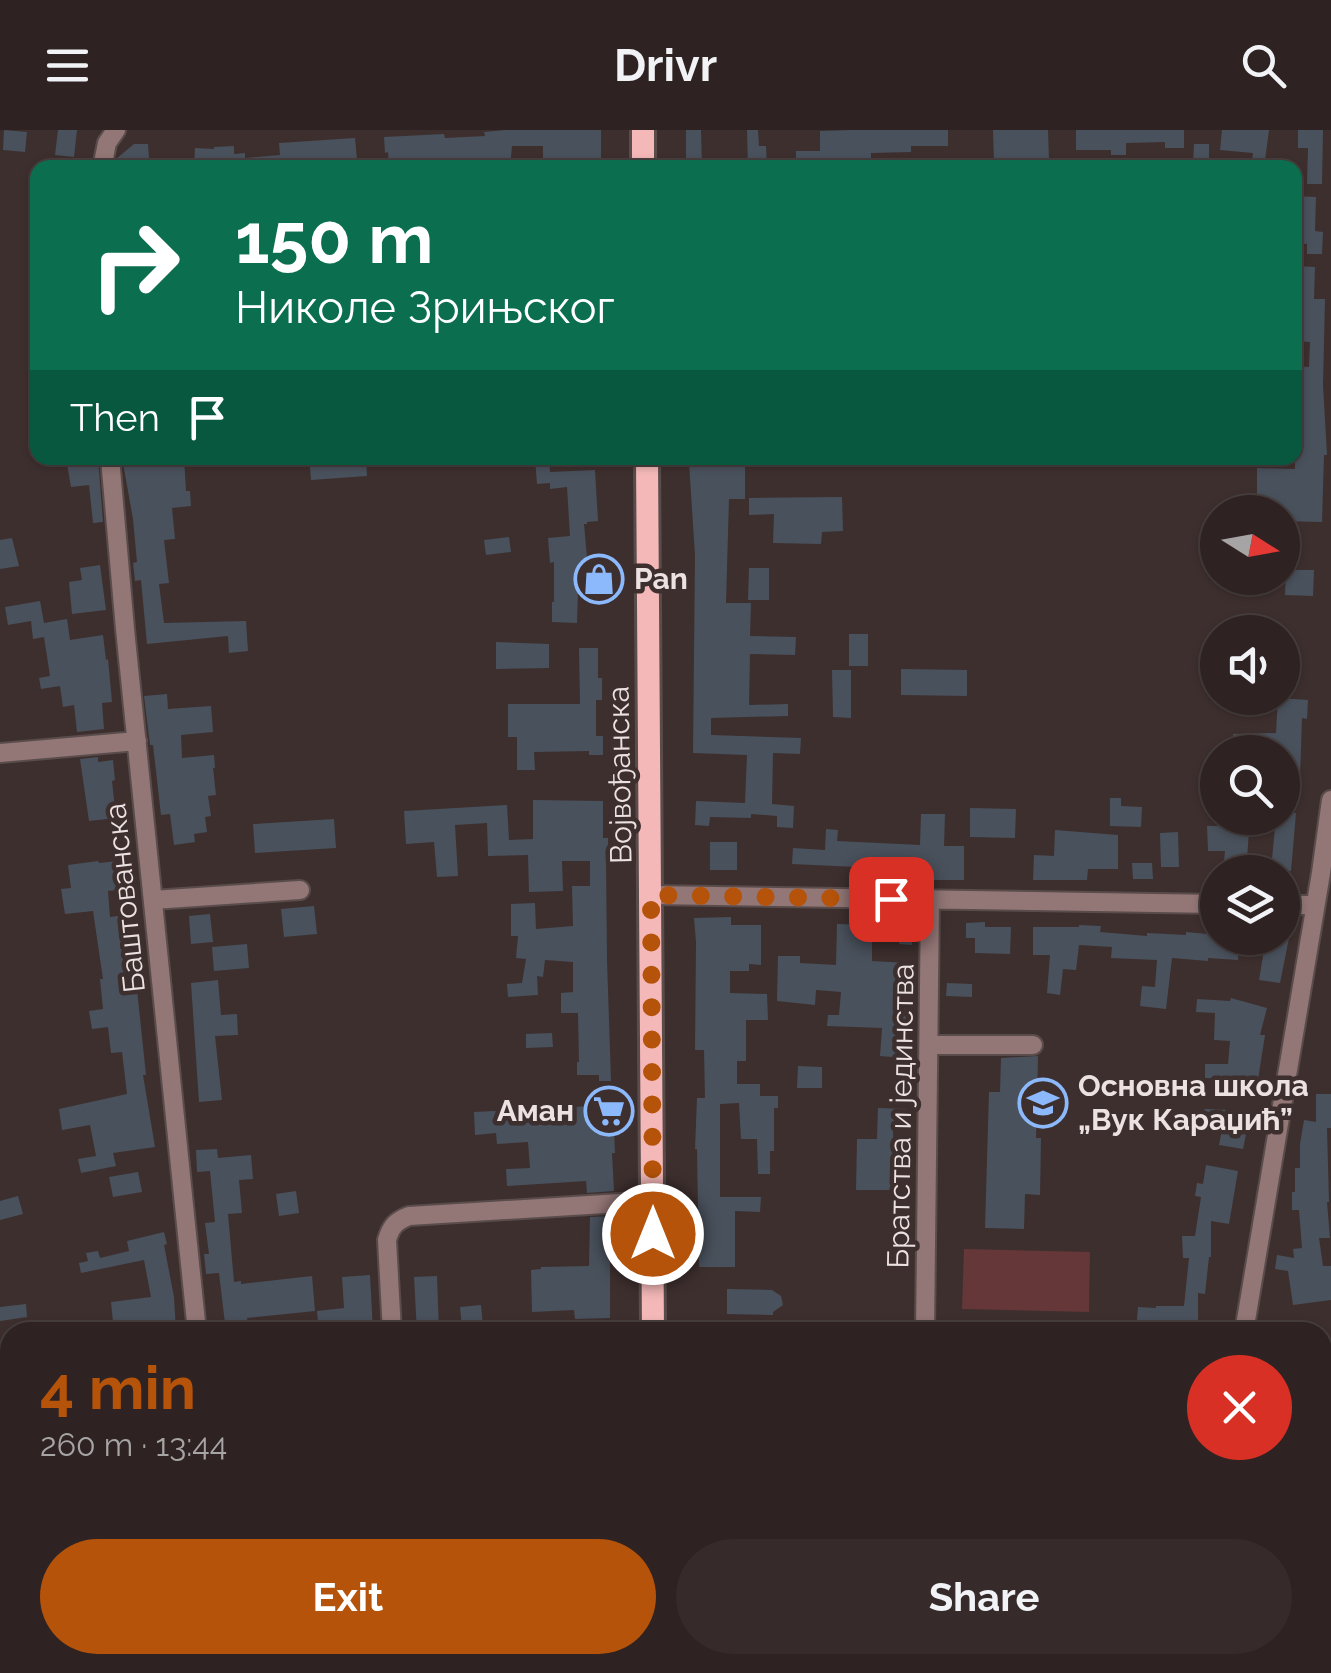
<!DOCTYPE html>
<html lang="en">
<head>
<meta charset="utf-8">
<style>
	body { margin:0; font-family:Raleway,sans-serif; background:#362b2a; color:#f1f3f6; height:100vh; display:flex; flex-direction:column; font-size:38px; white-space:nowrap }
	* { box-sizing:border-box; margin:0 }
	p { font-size:32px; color:#a7a4a5 }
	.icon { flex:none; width:55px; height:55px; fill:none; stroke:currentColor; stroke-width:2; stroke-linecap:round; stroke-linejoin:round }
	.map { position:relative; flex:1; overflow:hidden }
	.side { position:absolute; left:0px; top:1192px; width:1332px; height:352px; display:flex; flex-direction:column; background:#2e2322; border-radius:30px 30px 0 0; box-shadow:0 2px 8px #0004,0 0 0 2px #494040 }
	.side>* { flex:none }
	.top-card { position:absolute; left:30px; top:30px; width:1272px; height:305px; border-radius:20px; box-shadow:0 2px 8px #0004,0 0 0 2px #494040; background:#0b6e4f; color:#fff; overflow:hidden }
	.needle { width:65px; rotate:101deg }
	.fabs { position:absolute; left:1200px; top:365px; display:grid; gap:20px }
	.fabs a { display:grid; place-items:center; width:100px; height:100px; border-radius:50%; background:#2e2322; box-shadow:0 2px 8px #0004,0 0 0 2px #494040; font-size:50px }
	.pin { position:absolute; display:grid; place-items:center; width:85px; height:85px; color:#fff; margin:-42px; border-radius:20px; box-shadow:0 5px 15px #0006 }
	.me { position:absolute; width:110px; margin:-55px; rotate:0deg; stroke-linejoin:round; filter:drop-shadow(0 0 8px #0008) }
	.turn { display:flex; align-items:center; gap:35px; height:210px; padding:0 40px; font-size:45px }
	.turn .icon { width:130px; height:130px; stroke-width:2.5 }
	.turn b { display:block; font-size:70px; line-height:85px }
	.then { display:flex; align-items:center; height:95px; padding:0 40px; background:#0003; gap:20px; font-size:38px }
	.round { display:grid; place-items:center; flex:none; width:105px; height:105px; border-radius:52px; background:#362b2a }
	.summary { display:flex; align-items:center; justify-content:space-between; height:170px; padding:0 40px }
	h1 { font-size:60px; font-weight:700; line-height:75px; color:#b45309 }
	.cta { display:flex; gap:20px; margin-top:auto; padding:20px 40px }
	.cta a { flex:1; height:115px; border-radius:60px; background:#b45309; color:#fff; font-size:40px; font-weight:700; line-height:115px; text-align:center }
	.cta a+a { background:#362b2a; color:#f1f3f6 }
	header { display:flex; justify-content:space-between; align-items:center; height:130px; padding:0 40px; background:#2e2322; font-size:45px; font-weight:700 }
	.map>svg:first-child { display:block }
</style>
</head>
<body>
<header><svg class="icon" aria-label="menu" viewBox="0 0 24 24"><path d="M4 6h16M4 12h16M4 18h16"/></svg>Drivr<svg class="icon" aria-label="search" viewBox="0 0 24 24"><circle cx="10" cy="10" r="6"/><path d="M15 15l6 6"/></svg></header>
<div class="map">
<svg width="1331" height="1543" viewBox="0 0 1331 1543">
	<rect width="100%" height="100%" fill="#3d2f2e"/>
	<path fill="#653738" d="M964 1119 1090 1122 1089 1182 962 1179Z"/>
	<path fill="#49515c" d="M4 0 27 2 25 22 3 20Z
		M58 0H77L74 27 55 25Z
		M505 0H601V38H543V16H512L510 38H440L439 30 407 33V38H389L388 22 385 23 384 7 444 4 445 8 485 6 484 2Z
		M686 0H701L702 38H686Z
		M747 0H758L759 16H766L767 38H748Z
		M851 0H948V16H911V22L871 23V29L840 28V37H820V33L796 32V21H820V1Z
		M993 0H1048L1049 30 994 32Z
		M1076 0H1184V18H1165V12L1126 13V25H1111V20H1076Z
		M1222 0H1269L1264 38H1251L1253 23 1220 20Z
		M1298 0H1323L1322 54H1307L1308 18H1298Z
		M355 8 357 30 325 32V38H194L195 18 214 19V17L234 16V24L245 23V28L280 25 279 13Z
		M134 14H148L149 29H116Z
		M1194 14H1209V36L1193 35Z
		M1295 66 1316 67 1315 101 1323 102 1322 124H1307V114L1295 113Z
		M1295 136 1315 137 1314 169H1325L1323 255 1327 325H1324L1322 392 1282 391V382H1257V338L1295 339V236L1309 237 1310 212 1295 211Z
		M66 328H98L103 392 93 393 89 355 71 357Z
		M184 328 186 361H190L191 376 172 378 175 409 164 410 169 453 159 454 164 493 246 491 248 521 229 523 228 506 147 514 141 450 135 451 133 433 137 432 133 389 123 333Z
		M341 328H366L367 346 311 350 310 337 341 334Z
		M535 328H549L550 342 595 340 598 391 587 392V394H584L588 439H605V459H578L577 493 552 492V472H554V432L550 433 548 408 570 406 567 357 550 359V353L537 354Z
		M689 333H702V336H745V369H729L726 473H751L750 506 796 507 795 525 750 524 749 575 788 574V586L711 588V605L801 608 800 624 773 623 772 674 794 676 793 698 777 697V686L751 684V688L710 687 709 696 695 695 696 671 745 673 747 625 693 623 695 425Z
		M842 367 843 401 822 402 821 414 773 413 774 384 749 385V368Z
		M509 407 511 422 486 425 484 410Z
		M12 408 19 436 0 439V410Z
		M100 435 106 480 72 484 69 452 82 450 80 438Z
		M749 438H769V470H748Z
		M1286 440H1314L1313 466 1285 465Z
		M40 471 44 493 67 489 70 510 103 505 106 530 108 529 112 572 102 573 104 599 77 602 74 575 63 577 60 556 41 559 39 548 50 546 44 507 33 509 31 491 8 495 5 477Z
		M849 504H868V536H849Z
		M496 512 549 514V538L496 539Z
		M579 518H598V548H602V570H596V606H603V625H589V621L534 622 535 640H517V607H508V574H580Z
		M901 539 967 540V566L901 565Z
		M832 540H851V588L833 587Z
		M167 564 168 579 211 576 213 602 181 605 182 628 214 625 215 638H213L216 665 208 666 211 686 205 687 207 702 194 704 195 712 174 715 170 684 161 685 153 615H150L144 566Z
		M1278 568 1308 570 1307 589 1302 588 1300 647H1282L1281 615 1233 616V604L1276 603Z
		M98 627V632L113 630 115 650 112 651 116 688 89 691 80 629Z
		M1110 668H1121V676L1142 677 1141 697 1110 696Z
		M533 670 603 671V708H608V730H606L607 830 611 951H599V945H577V932H579L578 883H561V863L573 862V832L545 830 543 847 537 846 538 865 508 867 507 854 522 853 526 829 516 828 518 806H511V774L535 773 536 799 573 796 572 756H590V731H562L563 761 529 762 528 725 488 726 487 693 455 695 458 746 437 747 434 712 406 714 404 681 507 675 509 710 533 709Z
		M970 678 1016 679 1015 708 970 707Z
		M1282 682 1296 683 1291 741 1271 739 1276 688H1282Z
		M921 684H945L944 716H964V750H921V740L792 734 793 718 825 720 826 699 838 700 837 711 920 715Z
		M1220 688H1250L1246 742H1223L1225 721H1208L1207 696H1219Z
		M334 689 336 718 255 723 253 694Z
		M1055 700 1118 705V739H1088L1087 750H1033L1034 725 1054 726Z
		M1178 702 1179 737H1161L1160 703Z
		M710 712H737V740H710Z
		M98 731 99 733 117 731V737H124L126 759 108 761 110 787 132 784 134 801 131 802 146 945H143L155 1017 113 1023 116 1036 81 1043 78 1029 96 1026 90 995 62 1000 59 979 127 964 122 922 111 923 108 897 92 899 89 881 103 879 100 849H103L93 781 65 784 61 759 71 758 68 735Z
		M1132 733H1152L1153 749H1133Z
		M314 776 317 804 284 807 281 779Z
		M210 784 213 812 191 814 189 786Z
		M731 787V795H761V835L749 834V841H730V863L767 864 768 890H746V931H737V954H760V966H778V978H774V1021H770V1044H758L757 1009H741L739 973 720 974V1067H761L760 1082 735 1081V1137H699L697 1019H695L697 968H705L704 920H695L696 812 694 788Z
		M893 789 913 790 912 815 899 814V800H892Z
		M985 792V797H1011L1010 824 975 823V808H966V793Z
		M837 794 872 795V831L908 833 904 928 880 926 882 898 827 896 828 885H839L841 862 816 860 815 875 777 871 778 826H800V833L836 835Z
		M1079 795 1101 796 1100 802 1147 806V803L1186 805V802L1218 805V808H1289L1280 853 1259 850 1264 820 1239 818 1238 830 1208 828V831L1172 828 1166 879 1140 876 1142 856 1155 857 1157 830 1111 828 1112 817 1079 815 1076 840 1063 839 1060 865 1047 863 1050 825H1033V797H1079Z
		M247 814 249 838 214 841 212 817Z
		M218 850 221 885 237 884 238 905 215 906 222 970 199 972 191 853Z
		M947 853 972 854V867L946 866Z
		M1231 868 1267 878 1260 905H1265L1257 956 1246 954 1247 949 1205 948V934H1228L1230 911 1214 910 1215 883 1196 882 1197 869 1230 871Z
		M552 903 553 917 526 918V904Z
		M1038 926 1036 1008H1041L1040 1065 1025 1064 1024 1099 985 1098 989 962H1000L1001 928Z
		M798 936 822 937V958H797Z
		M1316 964H1331V998H1327L1329 1072H1327L1330 1108H1319L1323 1136H1331V1170L1293 1175 1288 1141 1275 1139 1277 1125 1294 1128 1293 1119 1302 1118 1299 1080H1292V1062H1295V1038H1300V1014L1304 990 1316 992Z
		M613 975 615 1023H612L614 1061 587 1063 586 1051 507 1056 506 1039 530 1038 528 1012 497 1014 496 1003 475 1005 474 982Z
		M878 978 906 979 905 1000H893L894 1060H856L857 1009H877Z
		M1204 979 1230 980 1229 1000H1224L1246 1004 1243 1019 1219 1015 1222 1000 1178 999V988H1203Z
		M217 1019 218 1028 251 1025 253 1049 239 1050 242 1083 228 1084 234 1152 241 1151V1154L312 1146 315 1181 247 1188 250 1202H226L219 1143 206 1144 204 1124H209L205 1093 215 1092 210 1041 197 1042 196 1020Z
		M1206 1035 1238 1041 1229 1094 1211 1091V1127H1209L1205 1164 1198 1163V1201L1182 1200V1194H1153L1152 1202H1136L1138 1177 1156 1178V1176H1184L1189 1128H1183L1182 1106H1195L1201 1067 1195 1066 1197 1053 1203 1054Z
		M138 1042 142 1062 113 1067 109 1047Z
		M296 1061 299 1083 279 1086 276 1064Z
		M18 1066 23 1084 0 1090V1071Z
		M615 1086 614 1123H610V1188L575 1189 574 1180 532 1182 531 1140 541 1139V1137L589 1136 590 1087Z
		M164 1102 167 1114 164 1115 174 1167 176 1202H114L111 1172 151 1167 144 1130 81 1143 79 1133 88 1131 86 1123 98 1121 100 1128 129 1121 127 1111Z
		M370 1145 373 1201 345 1202 344 1190 318 1192 317 1181 344 1178 342 1147Z
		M437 1146 439 1202H417L414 1147Z
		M727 1159 772 1160 781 1166 783 1175 773 1182V1185L727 1184Z
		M26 1174 27 1187 0 1191V1177Z
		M481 1175 483 1196 462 1198 460 1177Z"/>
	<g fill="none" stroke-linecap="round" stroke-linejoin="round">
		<g stroke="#594c4b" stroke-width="22">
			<path id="minor" d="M102 38 107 13 116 0
				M110 328 125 499 197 1202
				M0 623 137 611
				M651 765 1218 774
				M153 770 300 760
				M1282 775H1315
				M929 915H1033
				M392 1202 387 1110C391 1096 396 1091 409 1086L653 1071
				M925 1202 930 769
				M1244 1202 1321 743 1331 670
				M1322 1402H1331
				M236 1535 237 1543
				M921 1543V1535
				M1186 1543 1187 1535
				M1257 1543 1258 1535"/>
		</g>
		<g stroke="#594c4b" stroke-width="28">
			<path id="major" d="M643 0V38
				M647 328 653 1202
				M652 1543V1535"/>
		</g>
		<use href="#minor" stroke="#937676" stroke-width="18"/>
		<use href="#major" stroke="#f4b8b8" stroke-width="22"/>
	</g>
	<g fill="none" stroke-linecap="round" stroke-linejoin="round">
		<path stroke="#b45309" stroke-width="18" stroke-dasharray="0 32.4" d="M653 1104 651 765 891 769"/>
	</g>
	<defs>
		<g id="shop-ring" transform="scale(2.5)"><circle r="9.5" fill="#3d2f2e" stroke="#8cb9fc" stroke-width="1.5"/><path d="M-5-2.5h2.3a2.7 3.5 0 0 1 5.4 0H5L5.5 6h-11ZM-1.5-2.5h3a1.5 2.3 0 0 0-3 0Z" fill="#8cb9fc"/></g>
		<g id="school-ring" transform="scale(2.5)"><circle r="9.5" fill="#3d2f2e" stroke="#8cb9fc" stroke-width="1.5"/><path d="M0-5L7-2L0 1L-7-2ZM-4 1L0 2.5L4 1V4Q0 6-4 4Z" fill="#8cb9fc"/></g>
		<g id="supermarket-ring" transform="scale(2.5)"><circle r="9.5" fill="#3d2f2e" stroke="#8cb9fc" stroke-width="1.5"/><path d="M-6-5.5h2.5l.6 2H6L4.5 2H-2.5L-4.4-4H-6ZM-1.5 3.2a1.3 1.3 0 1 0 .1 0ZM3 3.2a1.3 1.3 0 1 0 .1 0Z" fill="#8cb9fc"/></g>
	</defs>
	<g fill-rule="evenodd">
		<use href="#shop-ring" x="599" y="449"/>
		<use href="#school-ring" x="1043" y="973"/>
		<use href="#supermarket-ring" x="609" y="981"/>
	</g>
	<g text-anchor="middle" stroke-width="9" stroke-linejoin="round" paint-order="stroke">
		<g font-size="30" font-weight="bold" fill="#ece2e1" stroke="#3d2f2e" text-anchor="start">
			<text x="634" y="459">Pan</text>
			<text x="1078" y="966">Основна школа<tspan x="1078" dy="34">„Вук Караџић”</tspan></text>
			<text x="574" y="991" text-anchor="end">Аман</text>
		</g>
		<g font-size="30" fill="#ece2e1" stroke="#3d2f2e">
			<text transform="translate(620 645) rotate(-91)" y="10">Војвођанска</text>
			<text transform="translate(125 768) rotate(-96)" y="10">Баштованска</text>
			<text transform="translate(901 986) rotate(-89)" y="10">Братства и јединства</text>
		</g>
	</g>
</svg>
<div class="fabs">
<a><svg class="needle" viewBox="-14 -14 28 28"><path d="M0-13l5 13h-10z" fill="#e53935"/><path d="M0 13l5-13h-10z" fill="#a7a4a5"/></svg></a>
<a><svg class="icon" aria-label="sound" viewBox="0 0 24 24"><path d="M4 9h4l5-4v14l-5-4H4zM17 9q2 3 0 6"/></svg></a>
<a><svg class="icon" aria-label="search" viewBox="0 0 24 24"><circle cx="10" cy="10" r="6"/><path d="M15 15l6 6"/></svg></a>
<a><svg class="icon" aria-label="layers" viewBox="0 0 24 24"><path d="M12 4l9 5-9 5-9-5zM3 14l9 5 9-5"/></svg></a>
</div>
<div class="pin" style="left:891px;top:769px;background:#d93025"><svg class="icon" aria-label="arrive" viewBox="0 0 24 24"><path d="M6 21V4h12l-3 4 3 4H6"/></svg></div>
<svg class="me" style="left:653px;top:1104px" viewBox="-20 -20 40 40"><circle r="17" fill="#b45309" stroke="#fff" stroke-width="3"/><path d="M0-11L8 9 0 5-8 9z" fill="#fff"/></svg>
<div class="top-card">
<div class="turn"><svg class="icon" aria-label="right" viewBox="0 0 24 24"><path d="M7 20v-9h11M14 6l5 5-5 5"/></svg><div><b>150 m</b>Николе Зрињског</div></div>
<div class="then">Then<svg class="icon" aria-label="arrive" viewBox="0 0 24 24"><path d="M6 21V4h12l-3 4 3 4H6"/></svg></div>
</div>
<section class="side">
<div class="summary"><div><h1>4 min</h1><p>260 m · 13:44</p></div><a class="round" style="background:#d93025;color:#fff"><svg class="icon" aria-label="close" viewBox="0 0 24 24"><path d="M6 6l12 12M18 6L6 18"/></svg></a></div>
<div class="cta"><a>Exit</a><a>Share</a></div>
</section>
</div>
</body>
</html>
